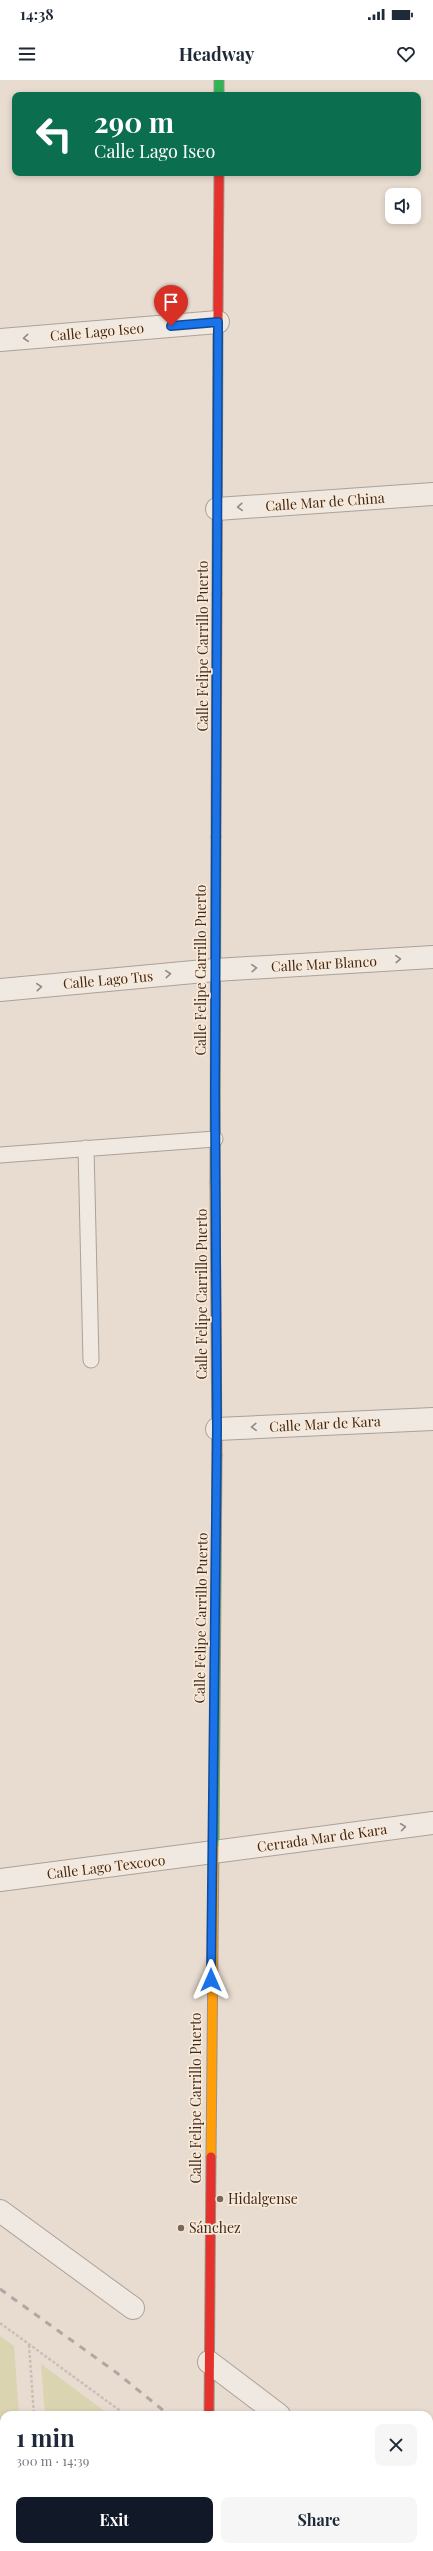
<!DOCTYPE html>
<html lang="en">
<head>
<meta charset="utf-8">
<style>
	body { margin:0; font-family:"Playfair Display",serif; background:#f6f6f7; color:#1f2937; height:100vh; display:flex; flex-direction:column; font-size:15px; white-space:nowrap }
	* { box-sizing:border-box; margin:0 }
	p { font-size:13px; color:#747a83 }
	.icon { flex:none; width:22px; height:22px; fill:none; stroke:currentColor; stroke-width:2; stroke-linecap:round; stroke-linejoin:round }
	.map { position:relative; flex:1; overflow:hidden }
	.details { position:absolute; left:0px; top:2331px; width:433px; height:140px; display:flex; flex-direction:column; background:#fff; border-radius:12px 12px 0 0; box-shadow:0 2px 6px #0003 }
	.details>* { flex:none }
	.banner { position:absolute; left:12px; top:12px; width:409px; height:84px; border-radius:8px; box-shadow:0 2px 6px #0003; background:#0b6e4f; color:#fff; overflow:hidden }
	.fabs { position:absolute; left:385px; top:108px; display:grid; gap:8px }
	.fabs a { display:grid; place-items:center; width:36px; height:36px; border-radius:8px; background:#fff; box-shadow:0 2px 6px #0003; font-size:20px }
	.pin { position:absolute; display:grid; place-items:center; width:34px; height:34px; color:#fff; margin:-41px -17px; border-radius:50% 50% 50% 0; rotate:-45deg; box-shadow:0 0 4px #0007 }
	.pin .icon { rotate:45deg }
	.me { position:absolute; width:44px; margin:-22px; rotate:0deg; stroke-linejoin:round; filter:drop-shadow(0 0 3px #0008) }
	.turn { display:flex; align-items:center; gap:14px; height:84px; padding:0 16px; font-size:18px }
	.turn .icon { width:52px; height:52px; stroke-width:2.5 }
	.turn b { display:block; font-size:28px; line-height:34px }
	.round { display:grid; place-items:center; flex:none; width:42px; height:42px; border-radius:8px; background:#f6f6f7 }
	.head { display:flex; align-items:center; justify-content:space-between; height:68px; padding:0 16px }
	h1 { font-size:24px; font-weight:700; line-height:30px }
	.primary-button { display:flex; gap:8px; margin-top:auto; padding:8px 16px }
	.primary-button a { flex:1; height:46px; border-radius:8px; background:#111827; color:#fff; font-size:16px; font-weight:700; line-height:46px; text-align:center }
	.primary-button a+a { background:#f6f6f7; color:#1f2937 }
	.status { display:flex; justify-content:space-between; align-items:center; height:28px; padding:0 20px; background:#fff; direction:ltr }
	.status svg { height:11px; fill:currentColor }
	header { display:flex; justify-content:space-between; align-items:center; height:52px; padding:0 16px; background:#fff; font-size:18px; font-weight:700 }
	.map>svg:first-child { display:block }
</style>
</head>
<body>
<div class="status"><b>14:38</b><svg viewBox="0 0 49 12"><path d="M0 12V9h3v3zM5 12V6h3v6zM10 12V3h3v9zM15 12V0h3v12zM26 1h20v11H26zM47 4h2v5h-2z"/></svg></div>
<header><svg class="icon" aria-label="menu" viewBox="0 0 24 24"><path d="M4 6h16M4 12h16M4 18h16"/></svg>Headway<svg class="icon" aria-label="heart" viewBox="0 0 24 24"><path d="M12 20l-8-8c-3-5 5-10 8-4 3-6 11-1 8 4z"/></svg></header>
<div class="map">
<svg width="433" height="2471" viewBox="0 0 433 2471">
	<rect width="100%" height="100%" fill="#e8dcd0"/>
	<path fill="#dbd4b1" d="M0 2256 14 2266 19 2335H4V2345H0Z
		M41 2284 110 2335H45Z"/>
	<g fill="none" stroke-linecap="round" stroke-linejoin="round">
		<g stroke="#ada198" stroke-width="17">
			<path id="lane" d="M86 1068 91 1280
				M0 1075 215 1059"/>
		</g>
		<g stroke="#ada198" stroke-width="24">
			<path id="street" d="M0 260 218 242
				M217 429 433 414
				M0 910 215 890 433 877
				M217 1349 433 1339
				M0 1800 433 1743
				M0 2131 133 2228
				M209 2282 279 2335
				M0 2355 4 2354
				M429 2449 433 2452"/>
		</g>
		<g stroke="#9d9188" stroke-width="11">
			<path id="fast" d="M219 0V15
				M217 514 218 239
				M215 1103 216 757
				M214 1765 217 1375"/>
		</g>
		<g stroke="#9d9188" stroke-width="11">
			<path id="slow" d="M215 1103 217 1375
				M211 2077 214 1765"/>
		</g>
		<g stroke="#9d9188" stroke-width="11">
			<path id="jam" d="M218 239 219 93
				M216 757 217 514
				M209 2335 211 2077
				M209 2467V2471"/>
		</g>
		<path stroke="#c8bfb8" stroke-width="2.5" stroke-dasharray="3 2" stroke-linecap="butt" d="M0 2243 126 2335
			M29 2265 34 2335
			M286 2467 291 2471"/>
		<use href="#lane" stroke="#efe9e2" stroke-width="15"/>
		<use href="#street" stroke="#efe9e2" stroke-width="22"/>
		<use href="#fast" stroke="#30b455" stroke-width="9"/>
		<use href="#slow" stroke="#ff9f0a" stroke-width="9"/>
		<use href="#jam" stroke="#e5322d" stroke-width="9"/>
		<path stroke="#afa7a1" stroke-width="3" stroke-dasharray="7 7" stroke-linecap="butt" d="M0 2209 117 2293 169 2335
			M342 2467 347 2471"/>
	</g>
	<defs><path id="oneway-chevron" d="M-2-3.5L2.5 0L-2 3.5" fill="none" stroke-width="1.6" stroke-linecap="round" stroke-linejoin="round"/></defs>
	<g stroke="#968880">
		<use href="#oneway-chevron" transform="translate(26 258) rotate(175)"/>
		<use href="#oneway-chevron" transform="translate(240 427) rotate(176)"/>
		<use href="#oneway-chevron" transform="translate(398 879) rotate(-3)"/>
		<use href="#oneway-chevron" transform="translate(254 888) rotate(-3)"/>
		<use href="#oneway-chevron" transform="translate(168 894) rotate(-5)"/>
		<use href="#oneway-chevron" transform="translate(39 907) rotate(-5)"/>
		<use href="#oneway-chevron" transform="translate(254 1347) rotate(177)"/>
		<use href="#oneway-chevron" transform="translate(403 1747) rotate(-8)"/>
	</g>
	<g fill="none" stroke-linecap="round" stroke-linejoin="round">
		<g stroke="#114b97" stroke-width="10">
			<path id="route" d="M171 246 218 242 215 1013 217 1349 211 1900"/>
		</g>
		<use href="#route" stroke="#1a73e8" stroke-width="7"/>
	</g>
	<g fill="#7a675c" stroke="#f8e8d6" stroke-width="1.5">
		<circle cx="220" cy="2119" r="4"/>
		<circle cx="181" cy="2148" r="4"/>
	</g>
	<g text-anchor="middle" stroke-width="3.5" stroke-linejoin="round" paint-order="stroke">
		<g font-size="14" fill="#3e281e" stroke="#f8e8d6">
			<text transform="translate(97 252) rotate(-5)" y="5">Calle Lago Iseo</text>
			<text transform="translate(325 422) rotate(-4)" y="5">Calle Mar de China</text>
			<text transform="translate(203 566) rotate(-90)" y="5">Calle Felipe Carrillo Puerto</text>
			<text transform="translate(324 884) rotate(-3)" y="5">Calle Mar Blanco</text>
			<text transform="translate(201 890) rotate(-90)" y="5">Calle Felipe Carrillo Puerto</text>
			<text transform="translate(108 900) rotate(-5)" y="5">Calle Lago Tus</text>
			<text transform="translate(202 1214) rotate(-90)" y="5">Calle Felipe Carrillo Puerto</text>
			<text transform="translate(325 1344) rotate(-3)" y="5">Calle Mar de Kara</text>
			<text transform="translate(201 1538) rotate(-89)" y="5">Calle Felipe Carrillo Puerto</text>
			<text transform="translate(322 1758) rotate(-8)" y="5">Cerrada Mar de Kara</text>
			<text transform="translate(106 1787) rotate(-7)" y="5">Calle Lago Texcoco</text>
			<text transform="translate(196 2018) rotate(-90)" y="5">Calle Felipe Carrillo Puerto</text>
		</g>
		<g font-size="14" fill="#3e281e" stroke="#f8e8d6" text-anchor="start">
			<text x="228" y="2124">Hidalgense</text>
			<text x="189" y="2153">Sánchez</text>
		</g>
	</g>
</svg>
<div class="fabs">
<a><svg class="icon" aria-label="sound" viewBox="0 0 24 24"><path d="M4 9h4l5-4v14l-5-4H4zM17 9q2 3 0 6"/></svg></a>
</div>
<div class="pin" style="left:171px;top:246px;background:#d93025"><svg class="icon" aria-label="arrive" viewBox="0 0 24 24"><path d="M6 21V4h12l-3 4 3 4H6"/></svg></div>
<svg class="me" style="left:211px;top:1900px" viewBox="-20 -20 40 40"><path d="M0-17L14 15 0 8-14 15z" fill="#1a73e8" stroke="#fff" stroke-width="4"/></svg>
<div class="banner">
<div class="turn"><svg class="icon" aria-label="left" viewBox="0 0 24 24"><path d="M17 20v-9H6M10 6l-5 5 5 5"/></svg><div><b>290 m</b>Calle Lago Iseo</div></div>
</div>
<section class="details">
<div class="head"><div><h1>1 min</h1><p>300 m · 14:39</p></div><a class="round"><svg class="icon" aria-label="close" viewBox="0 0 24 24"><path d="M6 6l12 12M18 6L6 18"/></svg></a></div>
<div class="primary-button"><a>Exit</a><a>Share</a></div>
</section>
</div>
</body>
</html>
